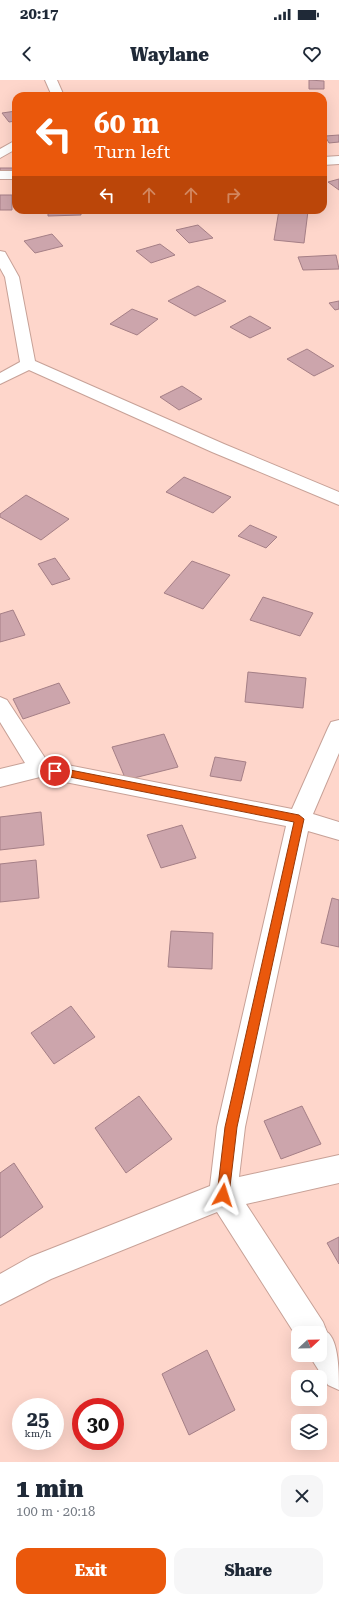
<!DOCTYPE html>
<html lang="en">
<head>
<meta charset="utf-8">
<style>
	body { margin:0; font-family:"Roboto Serif",serif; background:#f6f6f7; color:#1f2937; height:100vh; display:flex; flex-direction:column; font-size:15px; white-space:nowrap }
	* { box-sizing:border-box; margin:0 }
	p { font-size:13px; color:#747a83 }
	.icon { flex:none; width:22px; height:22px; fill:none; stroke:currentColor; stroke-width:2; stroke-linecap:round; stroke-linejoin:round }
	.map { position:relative; height:1382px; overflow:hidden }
	.details { display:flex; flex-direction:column; background:#fff; flex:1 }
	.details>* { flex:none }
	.guide { position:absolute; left:12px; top:12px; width:315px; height:122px; border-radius:12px; box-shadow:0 4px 16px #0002; background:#ea580c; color:#fff; overflow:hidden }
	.needle { width:26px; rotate:68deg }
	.controls { position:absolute; left:291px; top:1246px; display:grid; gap:8px }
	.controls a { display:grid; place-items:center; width:36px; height:36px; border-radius:8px; background:#fff; box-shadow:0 4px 16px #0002; font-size:20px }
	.speed { position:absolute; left:12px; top:1318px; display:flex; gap:8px; font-size:20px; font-weight:700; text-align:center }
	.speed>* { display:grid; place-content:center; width:52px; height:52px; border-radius:50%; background:#fff; box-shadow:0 4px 16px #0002; line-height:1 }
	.speed small { font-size:10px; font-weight:400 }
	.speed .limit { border:6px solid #d22; background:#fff; color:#111 }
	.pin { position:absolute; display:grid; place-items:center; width:34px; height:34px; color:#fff; margin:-17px; border:2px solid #fff; border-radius:50%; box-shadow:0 1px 4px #0007 }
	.me { position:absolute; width:44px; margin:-22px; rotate:6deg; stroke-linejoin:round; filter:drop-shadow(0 0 3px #0008) }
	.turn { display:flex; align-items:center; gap:14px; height:84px; padding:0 16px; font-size:18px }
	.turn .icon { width:52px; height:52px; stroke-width:2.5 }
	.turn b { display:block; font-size:28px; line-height:34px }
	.lanes { display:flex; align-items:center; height:38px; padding:0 16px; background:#0003; justify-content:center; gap:20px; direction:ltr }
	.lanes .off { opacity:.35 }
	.round { display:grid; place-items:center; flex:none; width:42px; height:42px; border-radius:12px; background:#f6f6f7 }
	.summary { display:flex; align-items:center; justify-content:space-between; height:68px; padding:0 16px }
	h1 { font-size:24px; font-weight:800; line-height:30px }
	.cta { display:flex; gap:8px; margin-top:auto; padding:8px 16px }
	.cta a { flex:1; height:46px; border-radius:12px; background:#ea580c; color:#fff; font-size:16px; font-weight:800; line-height:46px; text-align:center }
	.cta a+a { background:#f6f6f7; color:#1f2937 }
	.status { display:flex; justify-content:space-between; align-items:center; height:28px; padding:0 20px; background:#fff; direction:ltr }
	.status svg { height:11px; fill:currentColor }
	header { display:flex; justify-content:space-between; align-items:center; height:52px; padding:0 16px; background:#fff; font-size:18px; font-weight:800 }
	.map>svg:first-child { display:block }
</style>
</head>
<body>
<div class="status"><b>20:17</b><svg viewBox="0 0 49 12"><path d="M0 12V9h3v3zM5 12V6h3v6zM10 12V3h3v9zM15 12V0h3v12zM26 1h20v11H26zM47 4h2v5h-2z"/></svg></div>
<header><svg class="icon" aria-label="back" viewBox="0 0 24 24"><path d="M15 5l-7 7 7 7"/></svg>Waylane<svg class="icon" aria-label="heart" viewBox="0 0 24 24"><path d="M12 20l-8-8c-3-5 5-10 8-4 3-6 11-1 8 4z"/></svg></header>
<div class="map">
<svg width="339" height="1382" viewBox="0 0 339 1382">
	<rect width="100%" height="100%" fill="#fed6cb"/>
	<path fill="#cca5ac" stroke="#a57f86" d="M309 0 324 1V9H309Z
		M16 31V41L9 42 2 33Z
		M339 55V62L329 63 325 56Z
		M16 78V93H0V88H14Z
		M339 99V110L328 102Z
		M0 115H12V130H0Z
		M48 130H81V135L48 136Z
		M279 130 308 131 304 163 274 160Z
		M198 145 213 158 189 163 176 150Z
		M52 154 63 166 35 173 24 161Z
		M160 164 175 175 151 183 136 171Z
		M336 175 339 189 303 190 298 177Z
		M198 206 226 221 195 236 168 221Z
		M339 221V229L335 230 329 223Z
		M132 229 158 239 137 255 110 244Z
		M250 236 271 248 250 258 230 247Z
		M307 269 334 286 314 296 287 279Z
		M182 306 202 319 179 330 160 317Z
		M184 397 231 417 213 433 166 412Z
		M26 415 69 439 41 460 0 437V434Z
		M250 445 277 457 266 468 238 456Z
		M55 478 70 499 52 505 38 484Z
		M192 481 230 495 203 529 164 513Z
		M263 517 313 533 300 556 250 540Z
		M13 530 25 555 0 562V534Z
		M248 592 306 598 303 628 245 622Z
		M59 603 70 623 23 639 13 619Z
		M164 654 178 687 126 700 112 667Z
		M215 677 246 682 241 701 210 696Z
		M41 732 44 765 0 770V737Z
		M182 745 196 778 161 788 147 755Z
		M36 780 39 818 0 822V784Z
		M332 818 339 820V867L321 863Z
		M171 851 213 853 212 889 168 887Z
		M71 926 95 957 54 984 31 953Z
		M139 1016 172 1059 126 1093 95 1048Z
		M302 1026 321 1064 281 1079 264 1041Z
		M14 1083 43 1127 0 1158V1093Z
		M339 1157V1184L327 1163Z
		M207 1270 235 1330 189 1355 162 1294Z"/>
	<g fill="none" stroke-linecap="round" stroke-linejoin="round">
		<g stroke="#c7a197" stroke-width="2">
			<path id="minor" d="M45 0H57L64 16H52Z
				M16 60V69L0 78V69Z
				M339 76V84L323 85V77Z
				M0 91H16V99H0Z
				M0 171 5 172 19 197 35 281 224 364 339 412V425L212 372 29 290 0 304V293L20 282 5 197 0 188Z
				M0 617 7 620 47 681 292 729 328 648 331 642 339 640V673L313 734 339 742V760L308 751 245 1047 239 1097 339 1075V1103L246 1124 323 1242 327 1252C339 1260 339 1294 339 1310L328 1305 309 1275H320V1253H298V1259L217 1132 51 1199 0 1225V1194L30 1177 210 1106 217 1047 286 746 40 697 0 707V689L25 683 0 642Z"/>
		</g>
		<use href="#minor" fill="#fff" fill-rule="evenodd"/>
	</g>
	<path fill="#ea580c" stroke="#983908" d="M55 687 299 735 304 739 237 1047 229 1115 228 1119 223 1121 219 1119 217 1115 225 1047 294 742 55 694 51 691Z"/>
</svg>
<div class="controls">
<a><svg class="needle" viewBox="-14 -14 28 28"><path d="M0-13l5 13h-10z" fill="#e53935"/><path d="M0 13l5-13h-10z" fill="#747a83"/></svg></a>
<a><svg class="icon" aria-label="search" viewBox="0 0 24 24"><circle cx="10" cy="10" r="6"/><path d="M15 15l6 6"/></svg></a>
<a><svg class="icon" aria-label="layers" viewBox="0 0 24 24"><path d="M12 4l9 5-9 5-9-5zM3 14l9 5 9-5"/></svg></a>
</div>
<div class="speed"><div>25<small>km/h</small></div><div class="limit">30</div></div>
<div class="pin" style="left:55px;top:691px;background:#d93025"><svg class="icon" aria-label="arrive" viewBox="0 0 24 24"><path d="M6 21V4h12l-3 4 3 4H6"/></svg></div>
<svg class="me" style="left:223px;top:1115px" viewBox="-20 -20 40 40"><path d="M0-17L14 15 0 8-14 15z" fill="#ea580c" stroke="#fff" stroke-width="4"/></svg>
<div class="guide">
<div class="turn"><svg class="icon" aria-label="left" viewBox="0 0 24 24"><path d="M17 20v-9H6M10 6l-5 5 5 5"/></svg><div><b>60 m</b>Turn left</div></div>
<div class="lanes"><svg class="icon" aria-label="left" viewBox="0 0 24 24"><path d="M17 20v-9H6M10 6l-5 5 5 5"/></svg><svg class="icon off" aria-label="ahead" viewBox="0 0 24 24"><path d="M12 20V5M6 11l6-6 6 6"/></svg><svg class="icon off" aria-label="ahead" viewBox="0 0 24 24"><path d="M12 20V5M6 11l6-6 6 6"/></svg><svg class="icon off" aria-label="right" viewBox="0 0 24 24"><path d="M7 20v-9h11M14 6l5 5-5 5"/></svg></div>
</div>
</div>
<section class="details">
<div class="summary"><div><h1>1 min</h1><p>100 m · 20:18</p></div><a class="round"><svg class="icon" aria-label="close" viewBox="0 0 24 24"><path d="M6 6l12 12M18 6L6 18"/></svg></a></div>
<div class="cta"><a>Exit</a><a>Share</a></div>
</section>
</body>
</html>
